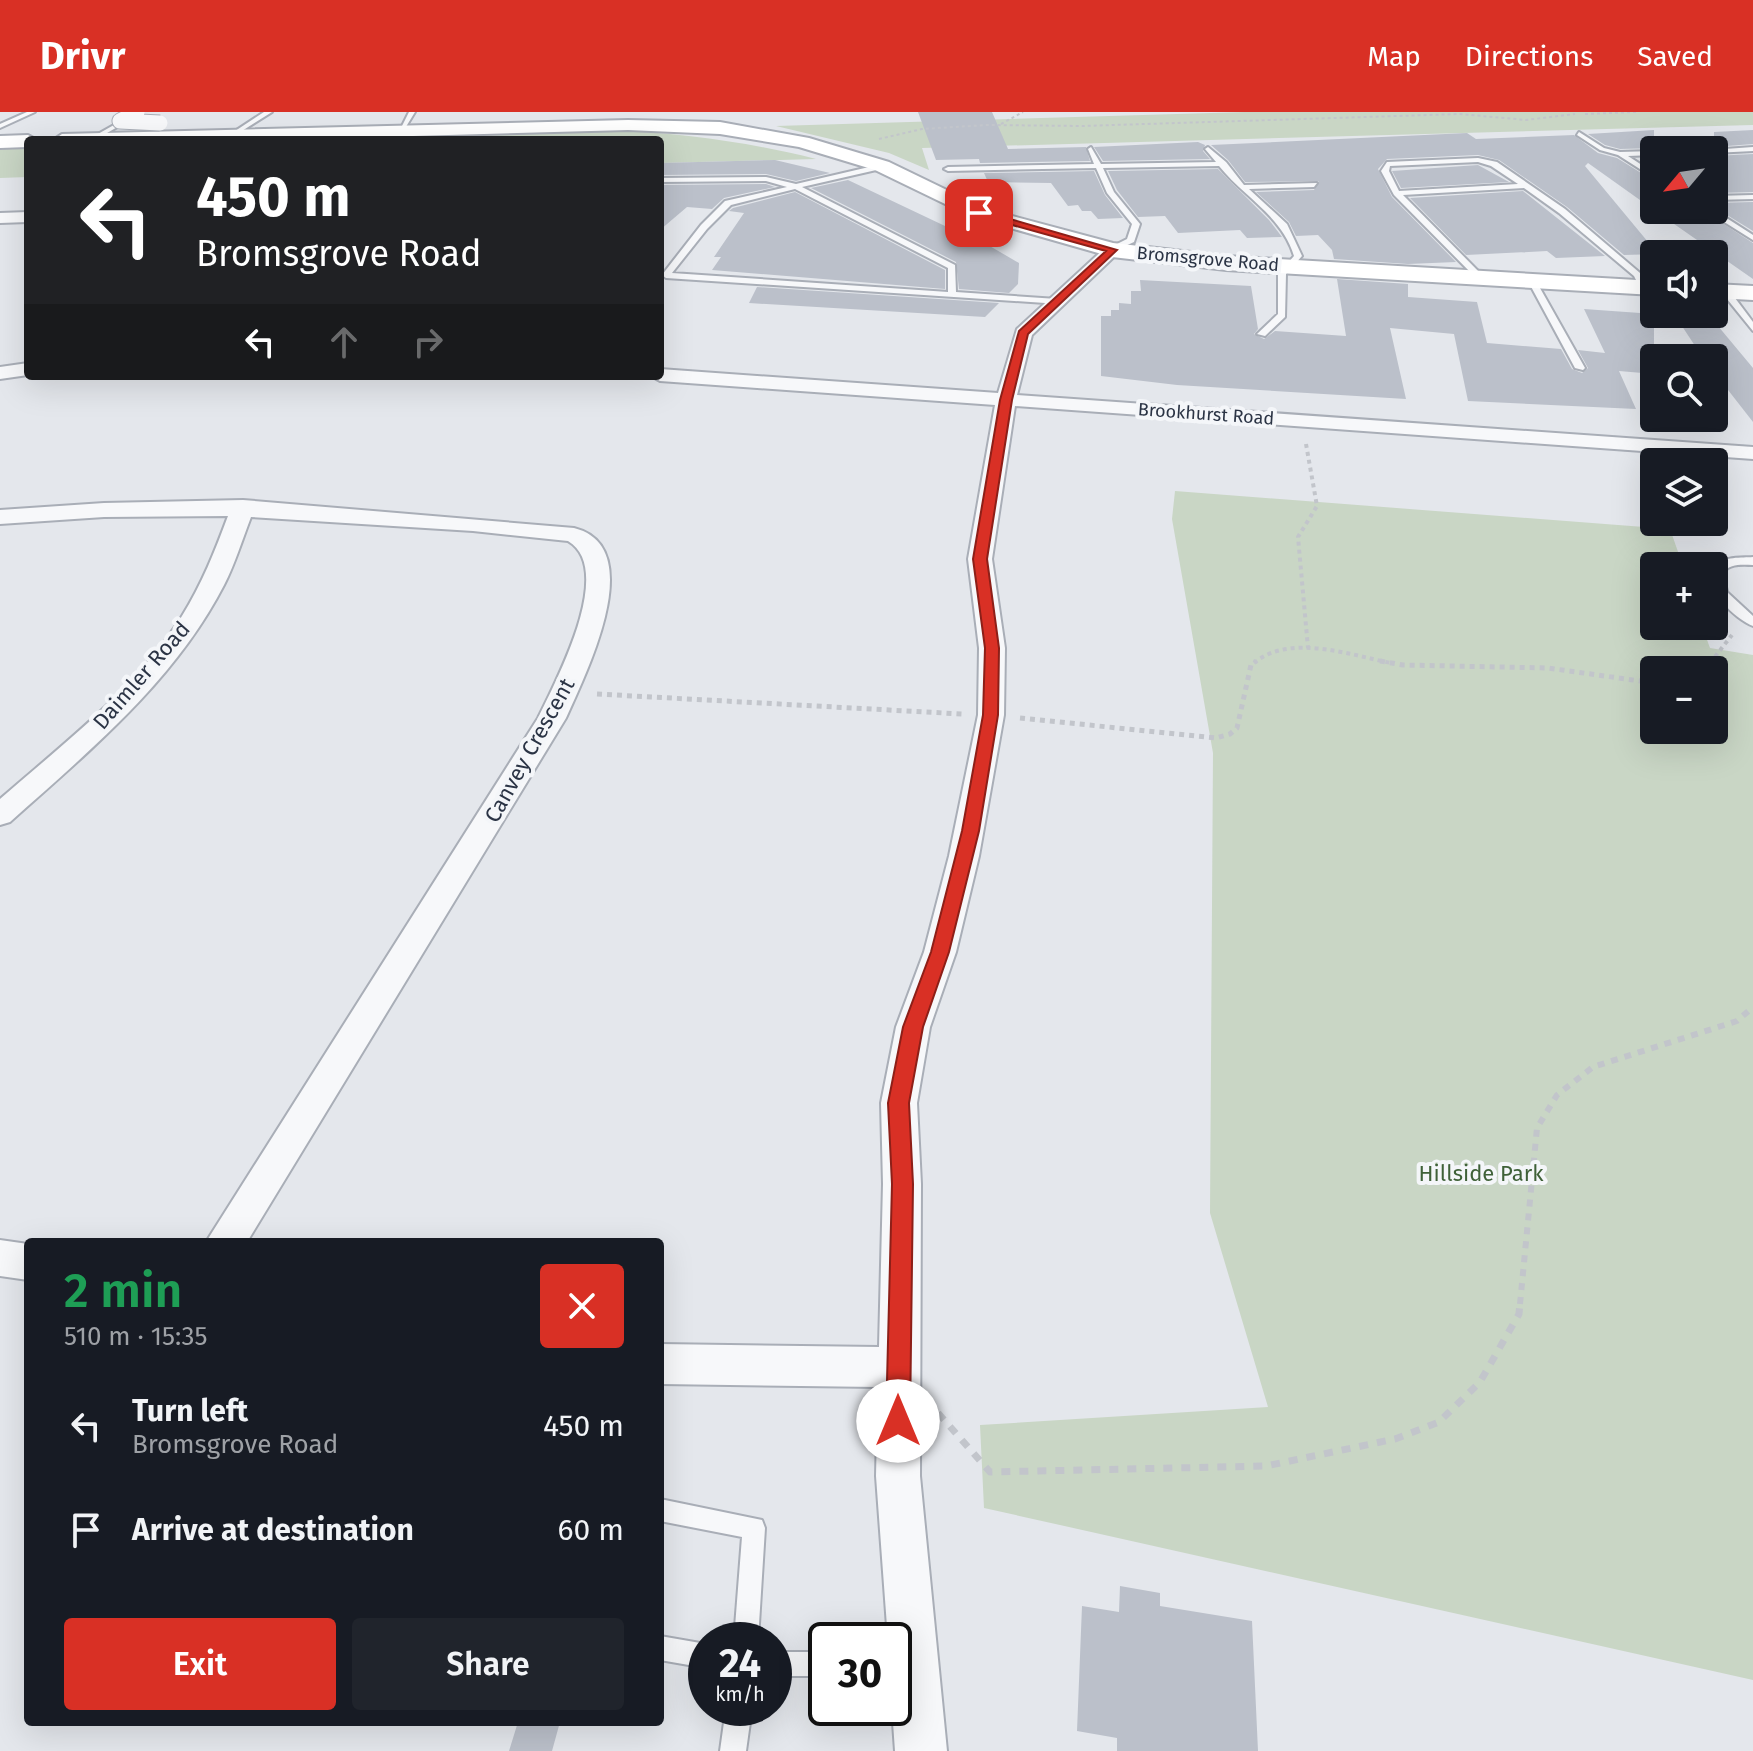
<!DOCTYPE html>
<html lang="en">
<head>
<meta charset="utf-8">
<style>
	body { margin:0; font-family:"Fira Sans",sans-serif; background:#20242c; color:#f1f3f6; height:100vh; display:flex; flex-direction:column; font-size:30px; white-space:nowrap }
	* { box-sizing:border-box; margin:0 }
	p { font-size:26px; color:#9ea1a6 }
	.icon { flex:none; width:44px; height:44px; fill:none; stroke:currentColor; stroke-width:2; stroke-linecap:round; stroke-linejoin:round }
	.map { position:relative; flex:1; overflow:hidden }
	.side { position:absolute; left:24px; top:1126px; width:640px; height:488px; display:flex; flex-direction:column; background:#171b24; border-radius:8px; box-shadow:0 8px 32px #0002 }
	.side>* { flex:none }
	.banner { position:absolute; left:24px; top:24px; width:640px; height:244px; border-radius:8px; box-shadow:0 8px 32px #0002; background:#202124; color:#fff; overflow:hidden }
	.needle { width:52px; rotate:241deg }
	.tools { position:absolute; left:1640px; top:24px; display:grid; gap:16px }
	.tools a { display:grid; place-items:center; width:88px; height:88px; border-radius:8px; background:#171b24; box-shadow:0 8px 32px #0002; font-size:40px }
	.speed { position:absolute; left:688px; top:1510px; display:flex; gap:16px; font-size:40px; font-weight:700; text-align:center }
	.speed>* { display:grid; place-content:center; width:104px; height:104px; border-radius:50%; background:#171b24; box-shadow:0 8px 32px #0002; line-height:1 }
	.speed small { font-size:20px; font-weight:400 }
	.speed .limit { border:4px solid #111; border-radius:12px; background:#fff; color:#111 }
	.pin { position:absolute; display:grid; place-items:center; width:68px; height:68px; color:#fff; margin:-34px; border-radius:16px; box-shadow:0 4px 12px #0006 }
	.me { position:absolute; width:88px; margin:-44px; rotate:0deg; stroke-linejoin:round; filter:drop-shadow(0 0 6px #0008) }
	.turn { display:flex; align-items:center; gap:28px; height:168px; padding:0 40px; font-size:36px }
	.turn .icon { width:104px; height:104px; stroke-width:2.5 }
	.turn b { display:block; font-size:56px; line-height:68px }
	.lanes { display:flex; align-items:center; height:76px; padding:0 40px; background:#0003; justify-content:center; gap:40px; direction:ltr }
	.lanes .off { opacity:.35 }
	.round { display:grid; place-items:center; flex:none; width:84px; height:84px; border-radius:8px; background:#20242c }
	.headline { display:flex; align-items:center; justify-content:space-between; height:136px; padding:0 40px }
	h1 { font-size:48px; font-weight:600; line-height:60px; color:#1e9e55 }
	.button { display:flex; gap:16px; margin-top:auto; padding:16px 40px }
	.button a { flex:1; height:92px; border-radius:8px; background:#d93025; color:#fff; font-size:32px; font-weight:600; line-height:92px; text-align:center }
	.button a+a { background:#20242c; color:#f1f3f6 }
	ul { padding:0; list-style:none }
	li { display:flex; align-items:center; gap:24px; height:104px; padding:0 40px }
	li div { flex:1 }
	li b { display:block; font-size:30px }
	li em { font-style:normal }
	header { display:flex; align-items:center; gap:48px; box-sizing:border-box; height:112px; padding:0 40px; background:#d93025; color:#fff }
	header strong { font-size:38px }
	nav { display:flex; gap:44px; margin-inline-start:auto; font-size:28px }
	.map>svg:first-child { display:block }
</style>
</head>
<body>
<header>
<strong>Drivr</strong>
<nav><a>Map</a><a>Directions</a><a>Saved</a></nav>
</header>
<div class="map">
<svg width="1753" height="1639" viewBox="0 0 1753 1639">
	<rect width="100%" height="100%" fill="#e4e7ec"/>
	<path fill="#c9d6c5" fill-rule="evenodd" d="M1245 0H1753V13L922 36 929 58 889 41 776 14Z
		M616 18C685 22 749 30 816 47L660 51V28H288Z
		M28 36V65L0 66V37Z
		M1175 379 1670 417 1683 454H1654V514H1702L1710 536 1753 543V1568L984 1396 980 1313 1268 1295 1210 1101 1213 641 1172 407ZM1654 558H1714V618H1654Z"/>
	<path fill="#bbc0ca" d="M918 0H992L1008 37 1086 35 1090 49 980 51 979 47 936 48Z
		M1654 18V36L1620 37 1605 33 1588 22Z
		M1753 18V32L1714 35V20Z
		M1467 21 1476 27 1574 23 1598 41 1617 46 1654 69V98L1588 51 1585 54 1658 142 1624 143 1567 95 1499 48 1478 43 1387 47 1378 57 1392 85 1456 150 1408 152 1334 147 1332 138 1318 123 1296 124 1289 110 1256 80 1314 78 1319 69 1245 70 1228 48 1211 33Z
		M1198 30 1205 33 1203 39 1210 47 1103 49 1094 35Z
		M1753 42V80L1714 81V44Z
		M775 48 830 61 796 69 766 62 660 63V51Z
		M1478 53 1509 70 1401 76 1392 59Z
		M1218 57 1269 108 1282 125 1247 126 1240 118 1178 121 1165 104 1138 105 1117 78 1108 59Z
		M1094 59 1105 83 1123 106 1098 107 1091 99H1082L1078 93 1068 94 1051 71 988 70 984 61Z
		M848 68 964 123 962 118 1019 151 1018 172 1009 181 959 177 956 150 811 76Z
		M766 72 775 75 724 86 712 97 687 95 660 118V73Z
		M1523 79 1605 144 1556 146 1547 139 1466 143 1410 86Z
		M795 80 945 158V177L712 158 721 145H714L744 101 729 99 733 96Z
		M1753 90V119L1714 95V91Z
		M1654 98H1702L1753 131V167Z
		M1337 167 1408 172V185L1477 190 1487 231 1561 237 1572 257 1582 261 1588 256 1578 238 1605 241 1584 197 1654 202V262L1619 259 1636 297 1468 289 1454 222 1390 216 1406 287 1177 273 1101 264V204H1111V198H1119V191L1131 192V179H1141L1140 168 1251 174 1258 217 1254 222 1264 227 1275 219 1346 224Z
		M757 175 999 191 985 205 749 191Z
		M1674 202H1708L1753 256V310L1714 260V246H1703Z
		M1120 1474 1160 1481V1494L1252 1509 1258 1639H1117V1626L1077 1619 1082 1494 1119 1500Z
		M518 1610H560L552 1639H509Z"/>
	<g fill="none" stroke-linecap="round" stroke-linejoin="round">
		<g stroke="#a9aeb7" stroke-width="4">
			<path id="lane" d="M27 0H35L0 16V12Z
				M264 0H272L234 24 229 23Z
				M409 0H415L404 18H400Z
				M121 9 126 10 95 28 89 27Z
				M1579 20 1604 36 1620 40 1654 39V43L1628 44 1654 61V66L1618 43 1600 38 1577 23Z
				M1091 35 1101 52 1216 50 1205 37 1208 35 1226 50 1244 73 1317 71 1314 75 1249 77 1287 112 1302 144 1286 162 1285 205 1265 224 1257 222 1278 202V162L1294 144C1282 104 1244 85 1219 54L1103 56 1114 80 1140 112 1134 130 1112 140 1109 136 1127 127 1132 112 1107 81 1096 56 948 59 944 57 948 55 1094 52 1088 37Z
				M1753 35V39L1714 41V38H1711Z
				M1478 46 1497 50 1565 97 1640 161 1647 178H1641L1634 164 1559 101 1524 76 1403 83 1485 166 1478 168 1394 83 1381 59 1387 50ZM1478 50 1491 54 1518 72 1399 79 1389 59 1390 54Z
				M882 52 885 56 802 75 955 153 956 180 1057 187 1061 190 1060 192 666 166 662 163 701 113 725 89 787 75 766 69 660 70V66L766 65 796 72ZM795 77 948 156V180L672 161 707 117 731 93Z
				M1753 83V87L1714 88V84Z
				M1705 98H1714L1753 123V128Z
				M1532 166 1536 169 1585 256 1583 258 1575 256 1528 169Z
				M1723 178H1729L1753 210V219L1723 182Z
				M1753 445V453C1742 453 1730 451 1723 461L1727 480 1753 504V514C1735 507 1701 476 1716 454 1723 444 1742 446 1753 445Z
				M660 1387 762 1408 765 1416 758 1528H734L742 1425 660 1409Z
				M660 1524 706 1532V1556L660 1548Z
				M774 1540H826V1564H774Z
				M726 1596H752L746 1639H720Z"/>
		</g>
		<g stroke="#a9aeb7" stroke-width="4">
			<path id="street" d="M28 100V110L0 111V101Z
				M1112 133 1120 138 1118 141 1032 223 1017 283 1753 335V347L1015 294 992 447 1005 536 1004 603 979 744 956 840 930 915 917 991 921 1072 920 1364 947 1639H895L892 1596 894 1528H888L876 1364 878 1275 660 1272V1232L879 1235 883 1072 881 991 896 915 924 840 949 744 978 603 979 536 968 447 995 293 660 269 651 264H660V257L998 281 1017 217 1106 135Z
				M28 251V263L0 267V255Z
				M243 388 574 416C650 435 585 563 566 606L247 1130H206L538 606C556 569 616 457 568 429L473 419 251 405C242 428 235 452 224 473 174 570 89 639 10 710L0 713V687C64 631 136 577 182 504 202 472 215 439 228 404L104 405 0 412V398L104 391Z
				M0 1128 28 1132V1168L0 1164Z"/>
		</g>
		<g stroke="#a9aeb7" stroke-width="4">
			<path id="secondary" d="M628 8 720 10 809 26 889 50 986 97 1113 131 1226 144 1654 169V183L1226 158 1112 145 972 105 875 58 799 35 720 22 628 18 272 28H53L62 22Z
				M28 23 37 28H28V35L0 36V24Z
				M1714 172 1753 174V188L1714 186Z"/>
		</g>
		<path stroke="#c2c5cb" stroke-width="2" stroke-dasharray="3 3" stroke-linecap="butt" d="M1585 2 1636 0
			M1001 12 1023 0
			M879 27 922 17 987 13 1082 14 1460 2 1526 8 1575 2"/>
		<path stroke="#c2c5cb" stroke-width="4" stroke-dasharray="4 4" stroke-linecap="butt" d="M1306 332 1317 394 1298 425 1308 536
			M1254 551C1290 521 1350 543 1391 551
			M1710 551 1732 523"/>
		<path stroke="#c2c5cb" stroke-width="5" stroke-dasharray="5 5" stroke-linecap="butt" d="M1380 549 1403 553 1548 556 1654 571
			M1703 558 1711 549
			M597 582 962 602
			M1020 606 1216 626 1230 622 1237 616 1251 553 1256 549"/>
		<path stroke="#c2c5cb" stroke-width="6" stroke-dasharray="7 7" stroke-linecap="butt" d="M1520 1192 1537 1016 1557 983 1593 955 1737 909 1753 895"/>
		<path stroke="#c2c5cb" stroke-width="7" stroke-dasharray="9 9" stroke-linecap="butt" d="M938 1301 990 1360 1266 1354 1395 1327 1439 1310 1480 1270 1519 1202 1520 1190"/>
		<use href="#lane" fill="#f7f8fa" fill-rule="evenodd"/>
		<use href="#street" fill="#f7f8fa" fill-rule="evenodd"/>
		<use href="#secondary" fill="#fff" fill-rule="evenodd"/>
		<g stroke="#a9aeb7" stroke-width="17" stroke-linecap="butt">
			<path id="street-bridge" d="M137 0 120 9 160 11"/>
		</g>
		<use href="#street-bridge" stroke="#f7f8fa" stroke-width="15"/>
	</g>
	<path fill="#d93025" stroke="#8d1f18" stroke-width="2" d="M979 98 1117 138 1028 222 1012 288 987 447 999 536 998 603 979 719 949 840 923 915 909 991 913 1072 910 1309 907 1318 898 1322 889 1318 886 1309 892 1072 888 991 903 915 931 840 962 719 983 603 985 536 973 447 1000 288 1019 219 1106 139 976 103Z"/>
	<g text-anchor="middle" stroke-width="8" stroke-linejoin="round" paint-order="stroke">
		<g font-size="18" fill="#2b3445" stroke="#f4f6f9">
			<text transform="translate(1208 147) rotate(5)" y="6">Bromsgrove Road</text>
			<text transform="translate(1206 302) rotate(4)" y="6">Brookhurst Road</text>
		</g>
		<g font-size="22" fill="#2b3445" stroke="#f4f6f9">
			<text transform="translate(141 563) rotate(-49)" y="8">Daimler Road</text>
			<text transform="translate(529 638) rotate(-61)" y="8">Canvey Crescent</text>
		</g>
		<g font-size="22" fill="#3f6138" stroke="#f4f6f9">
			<text x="1481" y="1069">Hillside Park</text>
		</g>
	</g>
</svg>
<div class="tools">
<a><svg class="needle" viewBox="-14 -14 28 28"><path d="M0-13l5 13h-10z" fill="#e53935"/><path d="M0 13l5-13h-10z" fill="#9ea1a6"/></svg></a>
<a><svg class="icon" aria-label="sound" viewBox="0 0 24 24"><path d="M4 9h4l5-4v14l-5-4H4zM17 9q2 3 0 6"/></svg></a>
<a><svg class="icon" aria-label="search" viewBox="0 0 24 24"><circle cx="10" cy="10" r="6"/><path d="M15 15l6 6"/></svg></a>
<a><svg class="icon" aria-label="layers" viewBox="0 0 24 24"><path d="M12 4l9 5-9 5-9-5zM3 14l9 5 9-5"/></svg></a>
<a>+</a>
<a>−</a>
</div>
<div class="speed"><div>24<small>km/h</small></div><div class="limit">30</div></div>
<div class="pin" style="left:979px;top:101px;background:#d93025"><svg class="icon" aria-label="arrive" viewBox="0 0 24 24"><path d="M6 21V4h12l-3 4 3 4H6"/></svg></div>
<svg class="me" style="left:898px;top:1309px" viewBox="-20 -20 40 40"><circle r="19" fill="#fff"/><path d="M0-13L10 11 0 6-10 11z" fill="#d93025"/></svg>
<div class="banner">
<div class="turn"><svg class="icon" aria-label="left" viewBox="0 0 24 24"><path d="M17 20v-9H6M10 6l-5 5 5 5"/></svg><div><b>450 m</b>Bromsgrove Road</div></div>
<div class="lanes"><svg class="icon" aria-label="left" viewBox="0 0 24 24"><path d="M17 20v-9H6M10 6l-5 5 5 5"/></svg><svg class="icon off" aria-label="ahead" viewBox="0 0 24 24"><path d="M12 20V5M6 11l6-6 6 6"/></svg><svg class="icon off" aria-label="right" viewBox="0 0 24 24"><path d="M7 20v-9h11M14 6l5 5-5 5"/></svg></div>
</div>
<section class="side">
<div class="headline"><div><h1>2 min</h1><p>510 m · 15:35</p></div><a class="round" style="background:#d93025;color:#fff"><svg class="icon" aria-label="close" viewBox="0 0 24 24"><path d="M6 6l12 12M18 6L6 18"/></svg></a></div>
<ul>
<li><svg class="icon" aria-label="left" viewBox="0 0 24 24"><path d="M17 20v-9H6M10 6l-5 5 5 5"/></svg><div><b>Turn left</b><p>Bromsgrove Road</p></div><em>450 m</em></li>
<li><svg class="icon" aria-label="arrive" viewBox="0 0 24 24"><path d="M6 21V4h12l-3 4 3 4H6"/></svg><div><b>Arrive at destination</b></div><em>60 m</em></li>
</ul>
<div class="button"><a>Exit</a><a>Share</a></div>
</section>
</div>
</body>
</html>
